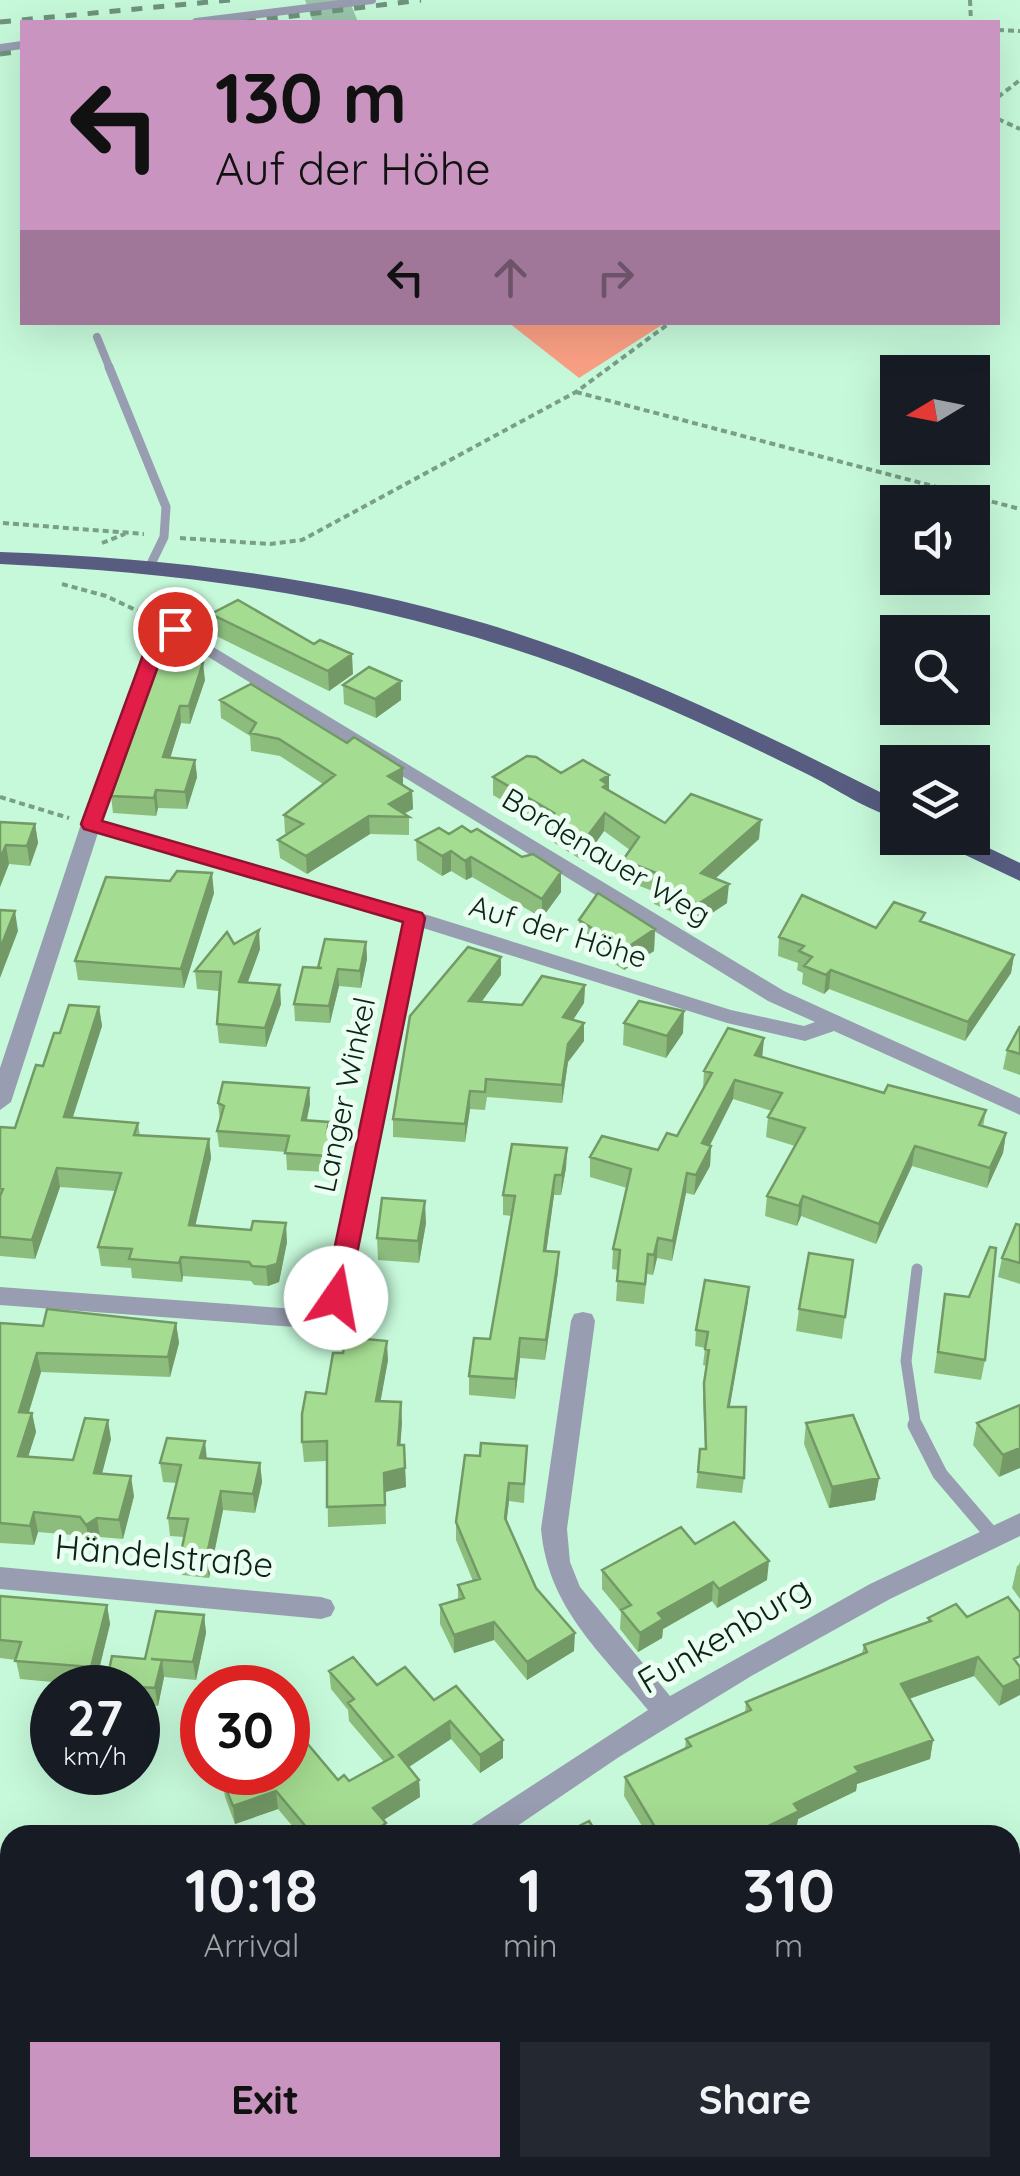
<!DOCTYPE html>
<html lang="en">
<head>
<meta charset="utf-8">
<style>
	body { margin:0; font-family:Quicksand,sans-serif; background:#242831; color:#f1f3f6; height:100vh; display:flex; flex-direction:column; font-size:38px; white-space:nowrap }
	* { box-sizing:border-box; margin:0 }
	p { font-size:32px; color:#9ea1a6 }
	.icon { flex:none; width:55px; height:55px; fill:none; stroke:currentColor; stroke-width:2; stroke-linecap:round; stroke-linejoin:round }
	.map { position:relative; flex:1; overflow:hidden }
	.sheet { position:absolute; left:0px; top:1825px; width:1020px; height:352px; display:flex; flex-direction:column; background:#171b24; border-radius:30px 30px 0 0; box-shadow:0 10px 40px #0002 }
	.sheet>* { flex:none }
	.guide { position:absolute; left:20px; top:20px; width:980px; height:305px; border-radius:0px; box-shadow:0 10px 40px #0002; background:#c995c0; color:#111; overflow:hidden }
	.needle { width:65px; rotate:260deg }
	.tools { position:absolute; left:880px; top:355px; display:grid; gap:20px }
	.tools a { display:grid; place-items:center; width:110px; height:110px; border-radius:0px; background:#171b24; box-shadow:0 10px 40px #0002; font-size:50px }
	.speed { position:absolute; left:30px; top:1665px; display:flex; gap:20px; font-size:50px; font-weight:700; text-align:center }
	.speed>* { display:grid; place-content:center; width:130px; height:130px; border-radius:50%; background:#171b24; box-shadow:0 10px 40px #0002; line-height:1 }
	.speed small { font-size:25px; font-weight:400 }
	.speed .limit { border:15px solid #d22; background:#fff; color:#111 }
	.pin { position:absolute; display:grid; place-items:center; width:85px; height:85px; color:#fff; margin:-42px; border:5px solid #fff; border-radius:50%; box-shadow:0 2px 10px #0007 }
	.me { position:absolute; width:110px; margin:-55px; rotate:12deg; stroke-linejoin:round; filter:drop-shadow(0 0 8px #0008) }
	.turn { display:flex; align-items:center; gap:35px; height:210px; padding:0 30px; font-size:45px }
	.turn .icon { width:130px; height:130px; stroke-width:2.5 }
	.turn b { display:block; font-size:70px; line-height:85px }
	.lanes { display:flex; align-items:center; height:95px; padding:0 30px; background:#0003; justify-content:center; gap:50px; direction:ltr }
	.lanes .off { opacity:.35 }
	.eta { display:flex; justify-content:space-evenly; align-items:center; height:170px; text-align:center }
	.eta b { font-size:60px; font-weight:700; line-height:70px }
	.primary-button { display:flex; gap:20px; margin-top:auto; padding:20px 30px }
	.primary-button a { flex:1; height:115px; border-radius:0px; background:#c995c0; color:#111; font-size:40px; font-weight:700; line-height:115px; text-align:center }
	.primary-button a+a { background:#242831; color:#f1f3f6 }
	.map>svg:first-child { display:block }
</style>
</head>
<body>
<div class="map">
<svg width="1020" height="2176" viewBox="0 0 1020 2176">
	<rect width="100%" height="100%" fill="#c6f9da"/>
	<path fill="#f99f84" d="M509 323H665L579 378Z
		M1010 2033 1020 2034V2176H542L538 2168H1010Z"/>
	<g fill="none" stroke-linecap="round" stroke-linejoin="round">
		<path fill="#9ac6ac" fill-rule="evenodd" d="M305 0H349L358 22H313Z"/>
		<path stroke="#799f88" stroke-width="4" stroke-dasharray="6 4" stroke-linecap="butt" d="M970 0 971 22
			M998 30 1020 31
			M998 97 1020 80
			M998 119 1020 129
			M576 392 1020 509
			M3 523 144 534
			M180 538 270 544 302 540 576 392 671 322
			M102 543 125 534
			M62 584 106 596 159 621
			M153 605 163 616
			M0 797 69 818"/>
		<path stroke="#999db1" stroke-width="8" d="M196 22 372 0
			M0 48 22 45
			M97 337 110 369"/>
		<path stroke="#999db1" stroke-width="9" d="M109 367 166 507 164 537 150 566"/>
		<path stroke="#999db1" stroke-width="11" d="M916 1427 906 1361 917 1269"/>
		<path stroke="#999db1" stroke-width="15" d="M915 1425 940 1474 993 1536
			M1010 1872 1020 1865"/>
		<path fill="#999db1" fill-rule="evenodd" d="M175 624 784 991 1020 1098V1115L834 1031 805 1041 727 1023 423 928 348 1299 337 1320 309 1328 0 1305V1287L309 1310 319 1307 324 1299 403 922 98 833 11 1102 0 1110V1068L81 824 148 644ZM176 637 768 1001 815 1022 804 1026 731 1010 421 913 102 821 165 646Z
			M583 1312 592 1314 595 1321 567 1529 570 1562 580 1587 670 1696 870 1584 1020 1513V1536L890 1599 753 1675 619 1757 504 1835H465L470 1826 648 1710C600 1651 548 1608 541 1529L571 1321 574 1314Z
			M0 1567 321 1597 331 1600 335 1608 331 1616 321 1619 0 1589Z
			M10 2148V2168H25L20 2176H0V2152Z"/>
		<path fill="#575c80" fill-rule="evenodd" d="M0 552C165 558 328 576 487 624 630 667 764 734 898 801V818C867 811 837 789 809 775 750 746 690 717 629 692 423 606 222 574 0 564Z
			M937 838H968L1020 863V881L940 843Z"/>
		<path stroke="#6f937e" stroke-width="5" stroke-dasharray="11 11" stroke-linecap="butt" d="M0 22 230 0
			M245 22 421 0
			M0 54 22 51"/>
	</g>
	<path fill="#8dbd7d" d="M211 614 314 644 353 674 329 691 212 634Z
		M159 660 205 680 190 724 181 723 170 758 195 760 197 777 187 809 158 808 156 816 113 813 111 796Z
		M401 681V700L376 718 344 704 343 685Z
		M220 700 347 743 403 768V785L412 791 413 809 404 814 409 817V835L370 834 307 874 280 858 278 840 288 834 285 833 284 815 323 784 280 756 251 751 250 736 221 718Z
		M561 773 609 775V790L665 823 759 839 715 879 727 903 697 923 654 904 655 892 622 879 623 860 630 850 604 831 583 861 545 837V826L493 795V777Z
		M0 820V822L35 824 38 843 30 866 9 864 0 887Z
		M471 832 522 857 561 872V892L542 918 472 877 466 880 451 871 442 876 417 860 416 840 449 834Z
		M214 893 184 988 78 980 75 961Z
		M579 920 655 929 654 951 624 970 579 941Z
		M924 923 1014 955 1011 973 965 1041 829 989 824 994 802 984 803 973 797 970 798 963 778 956 779 937Z
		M366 942 367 959 361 988 339 986 330 1023 295 1021 294 1004 318 968Z
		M234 944 260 949 248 982 281 1004 266 1047 219 1043 217 1024 219 991 197 989 195 971Z
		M501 975 481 1002 522 1005 585 985 584 1003 573 1020 584 1023V1041L568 1062 562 1103 487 1097 485 1110 470 1109 465 1142 393 1137V1119Z
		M99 1007 102 1026 73 1117 138 1123 140 1136 209 1139 211 1158 195 1226 287 1242 279 1282 268 1286 254 1285 251 1281 183 1276 182 1282 132 1278 131 1268 101 1266 98 1247 115 1191 60 1187 35 1259 0 1256V1127L15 1128 43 1066 60 1033Z
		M624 1023 683 1033 666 1058 623 1045Z
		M1020 1026V1075L1003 1069 1007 1050Z
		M764 1038 762 1057 884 1093 986 1110 983 1127 1006 1133 1003 1153 987 1188 912 1166 876 1244 801 1216 797 1226 765 1216 767 1196 795 1146 766 1137 768 1117 772 1111 733 1099 710 1145 711 1146 710 1166 694 1195 686 1193 672 1261 657 1258 653 1275 647 1274 644 1304 616 1301 618 1270 612 1269 613 1249 627 1188 590 1177V1157L658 1150 677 1136 703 1089 704 1071Z
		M309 1088 310 1104 307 1120 329 1122 330 1132H332L333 1149 328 1172 287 1170 286 1152 219 1147 217 1131 220 1120 218 1103Z
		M567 1148 566 1168 561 1195H554L546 1251 559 1252 558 1272 545 1360 520 1358 515 1399 469 1395V1376L490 1339 512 1216 503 1215V1195Z
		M426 1223 419 1263 378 1260 377 1238Z
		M1020 1225V1284L998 1277 1002 1258Z
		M853 1260 842 1339 796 1331 799 1309Z
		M749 1287 729 1407 744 1478 742 1493 696 1488 698 1472 705 1449 703 1399 707 1366 703 1365 705 1348 695 1346 696 1330Z
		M945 1294 985 1360 981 1380 934 1373Z
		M0 1323 43 1326 176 1323 179 1343 170 1377 41 1372 29 1412 32 1413 36 1432 28 1457 73 1460 111 1439 102 1474 134 1496 123 1539 100 1537 90 1545 84 1536 38 1532 34 1545 0 1543Z
		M388 1360 380 1402 402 1422 400 1445H404L406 1487 385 1492 386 1524 328 1527 327 1461 304 1462 302 1442 326 1394Z
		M1020 1405 999 1477 973 1445 977 1423Z
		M806 1423 879 1478 875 1500 829 1508 804 1444Z
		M527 1446 524 1503 509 1501 506 1522 536 1588 574 1651 527 1680 494 1640 454 1653 440 1624V1605L458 1600V1585L473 1581 456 1540V1522L480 1456Z
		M207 1459 260 1463 262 1482 255 1513 223 1510 209 1578 182 1575 180 1557 184 1537 170 1536 168 1518 177 1483 163 1482 160 1463Z
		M695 1544 767 1580 717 1608 712 1601 663 1629 662 1638 638 1652 620 1629 621 1612 602 1589V1570Z
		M1020 1561V1599L1012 1588 1017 1566 1019 1565Z
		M0 1596 107 1605 110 1624 95 1686 20 1679 16 1660 0 1658Z
		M1020 1612 999 1706 974 1676 909 1699 933 1740 930 1759 857 1784 856 1791 798 1819 796 1830 786 1835H637L645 1831 624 1796 625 1777 685 1749 686 1739 745 1713 746 1702 862 1653 864 1645 928 1622V1618L967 1617Z
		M204 1615 206 1633 196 1680 164 1677 158 1706 138 1704V1688H106V1685Z
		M329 1671 434 1700 503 1740V1758L480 1773 451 1739 408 1767 419 1780 420 1797 383 1820 386 1835H300L278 1809 235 1824 225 1797 222 1779 349 1781 384 1762 349 1721 348 1710 331 1689Z
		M1010 1916 1019 1970 1015 1987H1010Z
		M163 2168H228L216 2176H169Z"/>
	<path fill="#739a66" d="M352 654 353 674 329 691 328 671Z
		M203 663 205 680 190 724 189 706Z
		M401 681V700L376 718 375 699Z
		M180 706 181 723 165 775 163 757Z
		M195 760 197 777 187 809 185 792Z
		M403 768V785L388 776Z
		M609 775V794L607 795 601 780Z
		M156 790 158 808 156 816 154 798Z
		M412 791 413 809 399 816 389 804Z
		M605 813 604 831 583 861V842Z
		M369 816 370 834 307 874 306 856Z
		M761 820 759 839 700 892 701 873Z
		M35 824 38 843 30 866 27 846Z
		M6 845 9 864 0 887V859Z
		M451 851V871L442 876V856Z
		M471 857 472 877 466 880 465 861Z
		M561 872V892L542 918V899Z
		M212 873 214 893 184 988 181 969Z
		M729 884 727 903 697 923 698 904Z
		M15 911 18 931 0 978V949Z
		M655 929 654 951 624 970 625 949Z
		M259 930 260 949 241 1000 239 982Z
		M366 942 367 959 361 988 360 971Z
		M1014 955 1011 973 965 1041 968 1022Z
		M501 957V975L469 1019V1001Z
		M338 969 339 986 330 1023 329 1006Z
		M831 970 829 989 824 994 826 975Z
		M280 985 281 1004 266 1047 265 1028Z
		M585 985 584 1003 563 1035V1017Z
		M99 1007 102 1026 67 1135 64 1117Z
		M684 1011 683 1033 666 1058 667 1036Z
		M584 1023V1041L568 1062 562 1103V1085L568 1044Z
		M764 1038 762 1058 755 1055Z
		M735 1080 733 1099 701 1163 702 1143Z
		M309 1088 310 1104 303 1136 302 1120Z
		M470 1091V1109L465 1142V1124Z
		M332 1132 333 1149 328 1172 327 1156Z
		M1006 1133 1003 1153 987 1188 990 1168Z
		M209 1139 211 1158 191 1244 189 1225Z
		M711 1146 710 1166 694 1195 696 1175Z
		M915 1146 912 1166 876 1244 879 1224Z
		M567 1148 566 1168 561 1195 562 1175Z
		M57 1168 60 1187 35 1259 32 1240Z
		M687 1173 686 1193 672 1261 673 1241Z
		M555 1175 554 1195 546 1254 544 1251Z
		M803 1196 801 1216 797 1226 799 1206Z
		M425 1201 426 1223 419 1263 418 1241Z
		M286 1223 287 1242 279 1282 268 1286 266 1267Z
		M658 1238 657 1258 653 1275 654 1255Z
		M559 1252 558 1272 545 1360 546 1340Z
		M181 1257 183 1276 182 1282 179 1263Z
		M749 1287 748 1302 727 1423 728 1407Z
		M176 1323 179 1343 170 1377 168 1357Z
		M520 1338V1358L515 1399V1379Z
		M387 1341 388 1360 377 1421 376 1401Z
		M37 1353 41 1372 23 1431 19 1412Z
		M401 1402 402 1422 399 1465 398 1445Z
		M32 1413 36 1432 22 1476 18 1456Z
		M108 1420 111 1439 97 1492 94 1473Z
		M205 1441 207 1460 200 1458Z
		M1020 1448V1468L999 1477 1003 1455Z
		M260 1463 262 1482 255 1513 253 1494Z
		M405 1468 406 1487 385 1492 386 1524 384 1473Z
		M131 1476 134 1496 123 1539 119 1520Z
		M879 1478 875 1500 829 1508 832 1487Z
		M509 1483V1501L505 1536V1518Z
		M221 1491 223 1510 209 1578 206 1559Z
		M34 1512 38 1532 34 1545 30 1526Z
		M97 1518 100 1537 90 1545 86 1525Z
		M769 1561 767 1580 717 1608 719 1589Z
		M713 1582 712 1601 663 1629 662 1638 638 1652 640 1633 658 1613Z
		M107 1605 110 1624 95 1686 91 1667Z
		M204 1615 206 1633 196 1680 193 1662Z
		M494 1622V1640L454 1653V1635Z
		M575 1633 574 1651 527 1680V1662Z
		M978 1657 974 1676 897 1703 901 1684Z
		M162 1660 164 1677 158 1706 155 1688Z
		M1020 1679V1695L999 1706 1003 1687Z
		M450 1721 451 1739 400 1773 399 1755Z
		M503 1740V1758L480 1773V1755Z
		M933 1740 930 1759 857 1784 856 1791 798 1819 796 1830 786 1835H750L794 1804 855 1767Z
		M419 1780 420 1797 374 1826 373 1808Z
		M276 1791 278 1809 235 1824 233 1806Z
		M386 1823V1835H369Z
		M201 2168H228L216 2176H202Z"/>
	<path fill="#a4dc91" stroke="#739a66" stroke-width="2.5" d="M238 600 314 644 320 640 352 654 328 671 211 614Z
		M159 660 203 663 189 706H180L163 757 195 760 185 792 156 790 154 798 111 796Z
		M369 667 401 681 375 699 343 685Z
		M251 684 347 743 354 737 403 768 388 776 412 791 389 804 409 817 369 816 306 856 278 840 303 824 284 815 335 775 279 739 250 733 256 723 220 700Z
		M527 756 536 757 561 773 583 760 609 775 601 780 607 784 603 787 665 823 691 794 761 820 701 873 729 884 698 904 655 885 664 876 623 860 639 837 605 813 583 842 545 818 554 813 493 777Z
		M0 822 35 824 27 846 6 845 0 859Z
		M462 826 471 832 477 829 522 857 533 854 561 872 542 899 471 857 465 861 451 851 442 856 416 840 439 828 449 834Z
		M177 871 212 873 181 969 75 961 106 877 170 881Z
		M598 893 655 929 625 949 579 920Z
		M802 895 876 928 894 902 925 913 920 921 1014 955 968 1022 831 970 826 975 804 966 812 957 799 951 804 946 779 937Z
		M0 910 15 911 0 949Z
		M259 930 239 982 280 985 265 1028 217 1024 221 972 195 971 227 932 234 944Z
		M325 939 366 942 360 971 338 969 329 1006 294 1004 303 967 322 968H318Z
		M468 947 501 957 469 1001 522 1005 542 976 585 985 563 1017 584 1023 568 1044 562 1085 486 1079 485 1092 470 1091 465 1124 393 1119 410 1016Z
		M639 1001 684 1011 667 1036 624 1023Z
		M69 1005 99 1007 64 1117 138 1123 134 1135 209 1139 189 1225 251 1230 253 1221 286 1223 277 1264 266 1267 252 1266 249 1262 181 1257 179 1263 129 1259 132 1249 98 1247 121 1173 57 1168 32 1240 0 1237V1196L3 1189 0 1188V1127L15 1128 36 1065 43 1066 54 1033H60Z
		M1020 1026V1054L1007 1050Z
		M728 1028 764 1038 755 1055 884 1093 888 1085 986 1110 979 1125 1006 1133 990 1168 915 1146 879 1224 803 1196 799 1206 767 1196 805 1128 768 1117 782 1093 735 1080 702 1143 711 1146 696 1175 687 1173 673 1241 658 1238 654 1255 648 1254 645 1284 617 1281 620 1250 613 1249 631 1169 590 1157 602 1136 658 1150 667 1133 677 1136 712 1073 704 1071Z
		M223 1082 309 1088 302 1120 329 1122 327 1132H332L327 1156 285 1153 289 1136 217 1131 224 1106 218 1103Z
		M512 1144 567 1148 562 1175H555L546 1234 544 1251 559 1252 546 1340 520 1338 515 1379 469 1376 474 1338 490 1339 515 1196 503 1195Z
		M382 1198 425 1201 418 1241 377 1238Z
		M1016 1224 1020 1225V1263L1002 1258Z
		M990 1247 996 1248 985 1360 938 1352 945 1294 969 1297Z
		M809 1253 853 1260 845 1317 799 1309Z
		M705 1280 749 1287 728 1407H746L744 1478 698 1472 700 1449H706L704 1383 709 1350 705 1349 708 1332 696 1330Z
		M47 1309 176 1323 168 1357 37 1353 19 1412 32 1413 18 1456 73 1460 85 1418 108 1420 94 1473 131 1476 119 1520 97 1518 86 1525 80 1517 34 1512 30 1526 0 1523V1323L43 1326Z
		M346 1337 387 1341 376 1401 401 1402 398 1445H404L405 1468 384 1473 385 1505 327 1507V1441L302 1442V1414L306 1392 326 1394 333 1353H343Z
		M1020 1405V1448L1003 1455 977 1423Z
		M853 1415 879 1478 832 1487 806 1423Z
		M167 1438 205 1441 200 1458 260 1463 253 1494 221 1491 206 1559 180 1557 188 1519 168 1518 181 1465 160 1463Z
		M481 1443 527 1446 524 1484 509 1483 505 1518 536 1588 575 1633 527 1662 494 1622 454 1635 440 1605 464 1598 458 1585 480 1579 456 1522 465 1455 480 1456Z
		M734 1522 769 1561 719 1589 713 1582 658 1613 663 1619 640 1633 621 1610 631 1605 602 1570 681 1527 695 1544Z
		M0 1596 107 1605 91 1667 15 1661 21 1642 0 1640Z
		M1008 1597 1020 1612V1656L1014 1659 1020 1667V1679L1003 1687 978 1657 901 1684 933 1740 855 1767 859 1772 794 1804 799 1811 750 1835H637L655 1827 625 1777 691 1746 686 1739 751 1710 746 1702 867 1652 864 1645 931 1621 928 1618 956 1604 967 1617Z
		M156 1611 204 1615 193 1662 151 1659 162 1660 155 1688 106 1685 112 1656 145 1659Z
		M353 1657 377 1685 405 1667 434 1700 456 1686 503 1740 480 1755 450 1721 399 1755 419 1780 373 1808 386 1823 369 1835H313L276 1791 233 1806 222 1779 241 1772H288V1734L296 1730 338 1780 344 1775 349 1781 393 1757 348 1703 354 1699 329 1671Z
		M589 1821 598 1835 563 1834Z
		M1010 1916 1018 1917 1019 1970H1010Z
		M10 1976V2017L4 1978Z
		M171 2168H201L207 2176H177Z"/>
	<path fill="#e11d48" stroke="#92132f" stroke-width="2.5" d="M175 623 184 629 165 647 102 821 422 913 425 918 348 1298 345 1305H327L324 1298 403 922 84 829 81 824 147 644Z"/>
	<g text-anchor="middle" stroke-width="10" stroke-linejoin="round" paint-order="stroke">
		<g font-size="30" fill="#0e2217" stroke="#eafef1">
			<text transform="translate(606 857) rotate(31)" y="10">Bordenauer Weg</text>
			<text transform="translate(558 932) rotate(17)" y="10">Auf der Höhe</text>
			<text transform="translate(345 1095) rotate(-78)" y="10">Langer Winkel</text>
		</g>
		<g font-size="35" fill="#0e2217" stroke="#eafef1">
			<text transform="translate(164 1556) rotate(5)" y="12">Händelstraße</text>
			<text transform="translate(724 1635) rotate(-31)" y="12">Funkenburg</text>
		</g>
	</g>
</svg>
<div class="tools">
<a><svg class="needle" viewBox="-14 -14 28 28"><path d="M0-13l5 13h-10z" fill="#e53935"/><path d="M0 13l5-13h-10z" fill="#9ea1a6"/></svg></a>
<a><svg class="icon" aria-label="sound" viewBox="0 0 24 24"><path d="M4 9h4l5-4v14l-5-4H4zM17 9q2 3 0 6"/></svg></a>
<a><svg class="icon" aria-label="search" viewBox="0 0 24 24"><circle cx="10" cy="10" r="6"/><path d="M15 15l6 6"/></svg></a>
<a><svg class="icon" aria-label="layers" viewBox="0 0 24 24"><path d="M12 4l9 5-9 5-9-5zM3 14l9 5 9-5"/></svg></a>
</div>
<div class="speed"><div>27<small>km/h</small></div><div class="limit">30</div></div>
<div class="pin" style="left:175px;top:629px;background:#d93025"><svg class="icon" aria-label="arrive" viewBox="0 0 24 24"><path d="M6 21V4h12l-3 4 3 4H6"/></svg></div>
<svg class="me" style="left:336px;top:1298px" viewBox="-20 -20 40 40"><circle r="19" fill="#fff"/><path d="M0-13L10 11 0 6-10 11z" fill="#e11d48"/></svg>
<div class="guide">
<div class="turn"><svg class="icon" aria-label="left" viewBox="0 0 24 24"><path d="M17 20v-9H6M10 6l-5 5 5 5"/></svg><div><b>130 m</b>Auf der Höhe</div></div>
<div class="lanes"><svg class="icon" aria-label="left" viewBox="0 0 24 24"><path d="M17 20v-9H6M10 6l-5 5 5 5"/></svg><svg class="icon off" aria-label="ahead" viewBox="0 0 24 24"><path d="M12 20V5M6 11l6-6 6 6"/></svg><svg class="icon off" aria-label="right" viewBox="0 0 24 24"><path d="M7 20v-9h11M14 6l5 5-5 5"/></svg></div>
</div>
<section class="sheet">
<div class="eta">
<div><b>10:18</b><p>Arrival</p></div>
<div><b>1</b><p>min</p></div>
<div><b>310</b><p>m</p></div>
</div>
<div class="primary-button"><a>Exit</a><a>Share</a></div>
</section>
</div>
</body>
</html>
